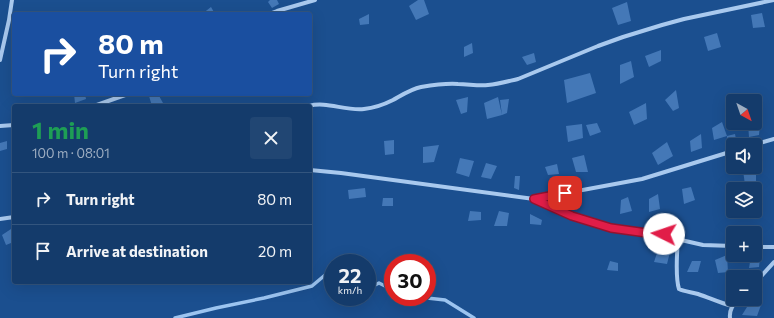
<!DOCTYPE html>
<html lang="en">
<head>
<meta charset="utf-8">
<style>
	body { margin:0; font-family:Commissioner,sans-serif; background:#214673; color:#f1f3f6; height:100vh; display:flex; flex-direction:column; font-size:15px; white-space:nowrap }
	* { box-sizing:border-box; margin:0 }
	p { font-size:13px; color:#9dadc1 }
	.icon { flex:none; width:22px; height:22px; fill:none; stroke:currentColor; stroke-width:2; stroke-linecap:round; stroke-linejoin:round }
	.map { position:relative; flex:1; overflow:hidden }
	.sheet { position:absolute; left:12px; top:104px; width:300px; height:180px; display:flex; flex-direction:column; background:#143b6b; border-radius:4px; box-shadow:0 4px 16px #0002,0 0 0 1px #33557e }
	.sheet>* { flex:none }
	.guide { position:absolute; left:12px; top:12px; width:300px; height:84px; border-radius:4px; box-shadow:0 4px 16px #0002,0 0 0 1px #33557e; background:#1a4fa0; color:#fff; overflow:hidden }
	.needle { width:26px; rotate:140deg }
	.controls { position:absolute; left:726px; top:94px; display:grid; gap:8px }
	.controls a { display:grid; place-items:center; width:36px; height:36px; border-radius:4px; background:#143b6b; box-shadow:0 4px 16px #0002,0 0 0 1px #33557e; font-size:20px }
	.speed { position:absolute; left:324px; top:254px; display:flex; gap:8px; font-size:20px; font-weight:700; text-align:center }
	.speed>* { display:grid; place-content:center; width:52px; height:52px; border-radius:50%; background:#143b6b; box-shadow:0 4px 16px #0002,0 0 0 1px #33557e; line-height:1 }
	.speed small { font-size:10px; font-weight:400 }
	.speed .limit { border:6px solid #d22; background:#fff; color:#111 }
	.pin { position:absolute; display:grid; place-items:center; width:34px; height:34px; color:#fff; margin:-17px; border-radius:8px; box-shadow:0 2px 6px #0006 }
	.me { position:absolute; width:44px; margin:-22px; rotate:274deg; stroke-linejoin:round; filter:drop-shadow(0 0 3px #0008) }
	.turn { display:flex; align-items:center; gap:14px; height:84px; padding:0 20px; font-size:18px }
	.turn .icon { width:52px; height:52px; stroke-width:2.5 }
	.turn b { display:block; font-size:28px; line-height:34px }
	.round { display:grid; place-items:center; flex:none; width:42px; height:42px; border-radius:4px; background:#214673 }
	.overview { display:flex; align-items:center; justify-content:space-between; height:68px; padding:0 20px }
	h1 { font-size:24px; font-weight:700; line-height:30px; color:#1e9e55 }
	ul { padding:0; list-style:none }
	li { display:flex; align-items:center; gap:12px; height:52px; padding:0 20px; border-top:1px solid #33557e }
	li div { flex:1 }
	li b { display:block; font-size:15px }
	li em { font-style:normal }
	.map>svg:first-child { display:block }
</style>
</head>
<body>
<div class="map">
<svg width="774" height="318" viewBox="0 0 774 318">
	<rect width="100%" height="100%" fill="#1b4f8f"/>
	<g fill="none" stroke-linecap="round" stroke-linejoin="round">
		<path stroke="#9cc4f0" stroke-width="3.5" d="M367 289 379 283 393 290
			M418 297 445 300 474 318
			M175 318 216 308 264 298 312 286 331 270 333 271"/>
	</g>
	<path fill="#4478b7" d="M270 0H277L279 4 272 8 268 2Z
		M418 0H424L429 14 416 20 409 6Z
		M627 2 631 21 618 25 612 8Z
		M211 7 215 14H202Z
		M762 13 765 27 753 28 751 15Z
		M369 14V24L360 25 359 19Z
		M717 33 721 47 708 51 704 37Z
		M472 43 473 53 464 57V47Z
		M661 50V61L649 67 645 56Z
		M534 53 536 62 527 65 522 57Z
		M631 61 634 77 620 84V65Z
		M590 73 596 93 567 103 564 80Z
		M676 90 679 108 673 111 665 100Z
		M74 94H85L86 99 75 103Z
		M152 94H158L163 103 158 106H152L149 96Z
		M468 97 467 112 461 114 456 100Z
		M498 97 502 115 500 100 509 99 507 113 502 115 487 119 484 103Z
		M646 103 647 119 634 125 629 112Z
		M722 122 727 136 714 140 712 128Z
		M597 123 601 132 590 136 586 125Z
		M760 123 759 135 749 137 748 124Z
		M582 124 583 138 568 142 566 126Z
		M701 134 702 148 691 152 690 141Z
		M735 134 737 144 727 146V136Z
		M394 140V154L385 155 384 141Z
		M7 141V149L0 151V143Z
		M667 142 673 156 658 165 652 153Z
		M439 145 434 162 423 163V147Z
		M584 155 588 172H576L572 158Z
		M460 158 474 161 469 177 456 173Z
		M486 163 497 166 491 179 481 177Z
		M557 164 559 174 548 175 545 167Z
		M756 168V184L745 185 743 170Z
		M515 176H520L519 190 514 188Z
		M691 187 695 200 684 204 682 189Z
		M365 188 366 197 349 199 348 190Z
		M658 194 660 209 649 212V199Z
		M628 197 632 211 620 214 621 200Z
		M383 198H393V206H382Z
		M470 211 481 212V220L468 221Z
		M499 211 509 213 507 226H494Z
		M530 214 542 220 541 225 530 224Z
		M745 226 746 233H733V241L731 242 732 229Z
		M11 229V243L6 245 2 235Z
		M659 247 671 248 667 264 654 262Z
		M727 255 728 272 718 273 715 260Z
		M751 256 760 257 759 267 749 268Z
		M610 261 618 263V271L607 270Z
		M692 261H701L698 272H687Z
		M752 299 761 305 757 316 742 315Z"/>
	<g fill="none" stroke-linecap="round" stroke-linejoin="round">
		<path stroke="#a9c9ee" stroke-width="4" d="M269 14 277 11 315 0
			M0 60 9 20 12 0
			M94 106 128 94
			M309 106C326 101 345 111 364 109 374 108 385 104 393 100 402 95 411 89 421 87 433 85 446 83 458 84 468 84 478 86 488 85 499 84 509 81 518 79L598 46 623 37 662 25 684 19 774 0
			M0 126 14 125
			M753 145 774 139
			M310 170 341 173 534 199 642 179 733 151
			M534 199 572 216 611 228 655 233 664 234 681 240 703 245 733 246
			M0 219 14 217
			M678 238C677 252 675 277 679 289 685 292 692 292 698 294 710 298 720 303 732 306
			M755 247H774
			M755 283 774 262
			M730 318C729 310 733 305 738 299"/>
	</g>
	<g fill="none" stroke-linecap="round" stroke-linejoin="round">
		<g stroke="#92132f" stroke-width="10">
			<path id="route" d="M565 193 534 199 572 216 611 228 654 234H664"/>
		</g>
		<use href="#route" stroke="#e11d48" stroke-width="7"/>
	</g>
</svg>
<div class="controls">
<a><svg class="needle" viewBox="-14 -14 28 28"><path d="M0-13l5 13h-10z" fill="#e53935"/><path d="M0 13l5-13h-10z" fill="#9dadc1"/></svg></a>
<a><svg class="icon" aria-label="sound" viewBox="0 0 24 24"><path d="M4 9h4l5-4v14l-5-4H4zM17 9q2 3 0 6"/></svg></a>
<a><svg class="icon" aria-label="layers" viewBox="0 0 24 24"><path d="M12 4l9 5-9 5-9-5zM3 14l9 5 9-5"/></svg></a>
<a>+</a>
<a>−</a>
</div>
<div class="speed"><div>22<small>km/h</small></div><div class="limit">30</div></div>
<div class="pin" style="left:565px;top:193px;background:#d93025"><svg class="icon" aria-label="arrive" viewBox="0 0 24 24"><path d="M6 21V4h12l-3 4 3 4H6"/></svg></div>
<svg class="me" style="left:664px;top:234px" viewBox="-20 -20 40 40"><circle r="19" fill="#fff"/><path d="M0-13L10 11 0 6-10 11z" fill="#e11d48"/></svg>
<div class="guide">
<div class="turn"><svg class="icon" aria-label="right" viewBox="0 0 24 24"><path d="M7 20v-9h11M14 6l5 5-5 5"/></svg><div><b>80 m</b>Turn right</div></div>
</div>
<section class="sheet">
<div class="overview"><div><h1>1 min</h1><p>100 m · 08:01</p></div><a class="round"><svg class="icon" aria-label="close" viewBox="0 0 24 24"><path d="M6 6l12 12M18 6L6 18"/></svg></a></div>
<ul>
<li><svg class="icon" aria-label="right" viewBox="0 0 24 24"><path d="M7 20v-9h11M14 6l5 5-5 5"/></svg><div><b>Turn right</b></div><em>80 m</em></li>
<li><svg class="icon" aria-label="arrive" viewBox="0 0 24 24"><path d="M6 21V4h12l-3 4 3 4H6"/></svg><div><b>Arrive at destination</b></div><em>20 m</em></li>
</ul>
</section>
</div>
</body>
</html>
